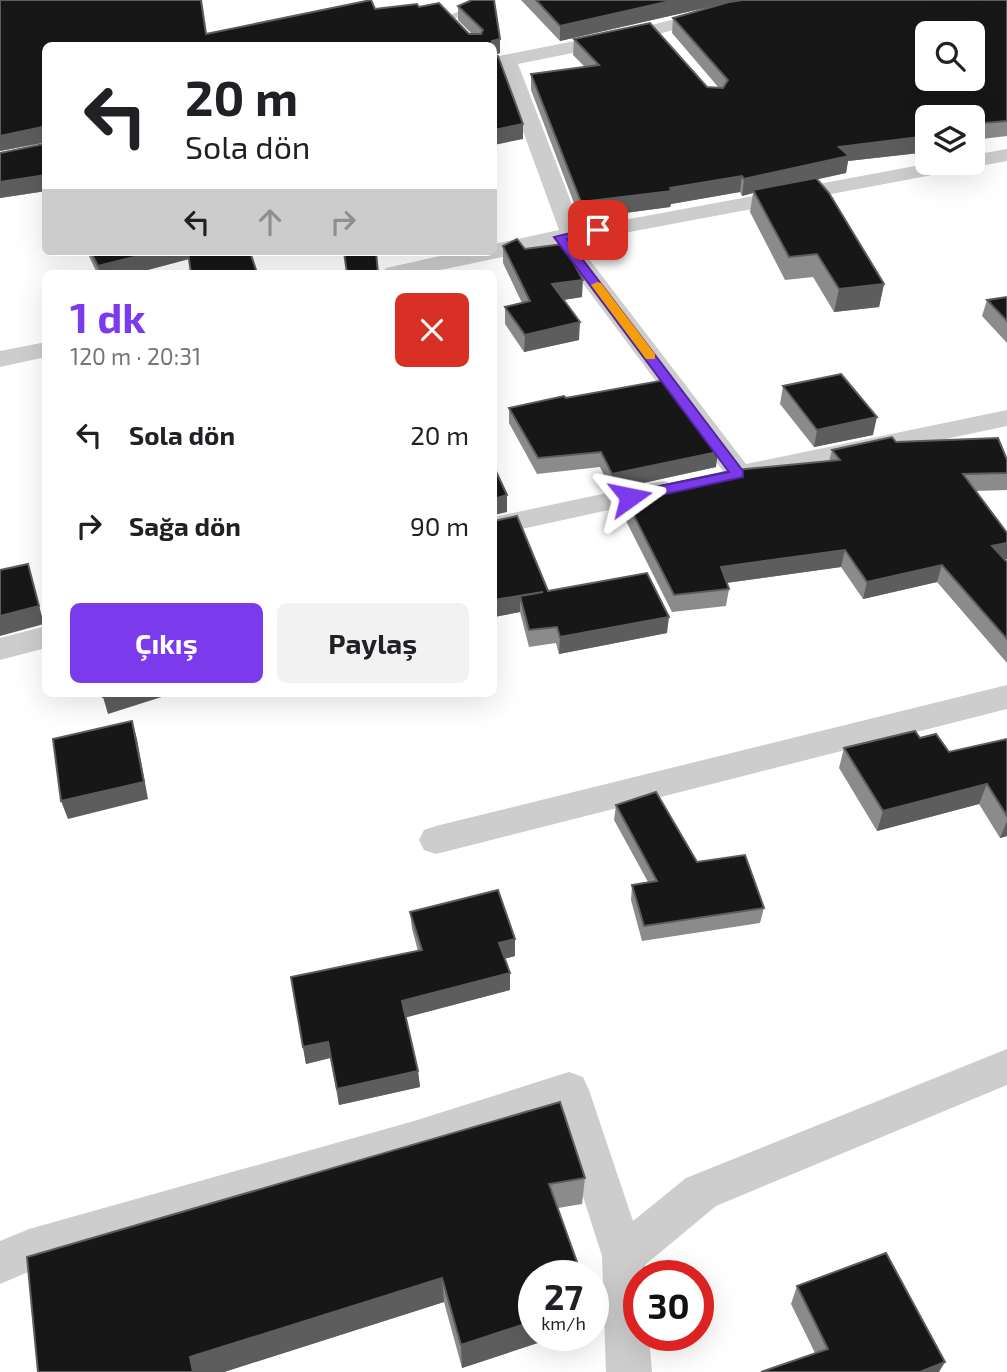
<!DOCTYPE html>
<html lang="tr">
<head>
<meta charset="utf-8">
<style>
	body { margin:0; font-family:"Exo 2",sans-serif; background:#f2f2f2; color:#202124; height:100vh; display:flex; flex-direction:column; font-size:26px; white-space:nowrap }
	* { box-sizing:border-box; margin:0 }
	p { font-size:23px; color:#757577 }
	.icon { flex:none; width:38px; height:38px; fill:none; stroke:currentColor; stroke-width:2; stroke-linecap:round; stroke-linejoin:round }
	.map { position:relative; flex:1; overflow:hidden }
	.panel { position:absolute; left:42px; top:270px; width:455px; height:427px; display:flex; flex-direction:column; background:#fff; border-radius:10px; box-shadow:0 7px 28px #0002 }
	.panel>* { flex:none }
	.guide { position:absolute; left:42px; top:42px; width:455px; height:214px; border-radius:10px; box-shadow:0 7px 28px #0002; background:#fff; color:#202124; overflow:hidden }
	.buttons { position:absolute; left:915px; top:21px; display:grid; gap:14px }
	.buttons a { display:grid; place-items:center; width:70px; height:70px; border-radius:10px; background:#fff; box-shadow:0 7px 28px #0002; font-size:35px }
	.speed { position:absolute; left:518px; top:1260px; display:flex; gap:14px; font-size:35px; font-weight:700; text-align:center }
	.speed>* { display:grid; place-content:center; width:91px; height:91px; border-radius:50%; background:#fff; box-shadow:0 7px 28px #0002; line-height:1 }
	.speed small { font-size:18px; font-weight:400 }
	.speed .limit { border:10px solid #d22; background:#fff; color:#111 }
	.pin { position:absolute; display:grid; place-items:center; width:60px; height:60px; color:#fff; margin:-30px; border-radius:14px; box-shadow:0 4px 10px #0006 }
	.me { position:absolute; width:77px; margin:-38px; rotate:78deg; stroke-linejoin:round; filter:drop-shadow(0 0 5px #0008) }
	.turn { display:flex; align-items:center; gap:24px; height:147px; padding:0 28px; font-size:32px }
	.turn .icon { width:91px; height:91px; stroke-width:2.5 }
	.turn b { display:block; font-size:49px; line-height:60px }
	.lanes { display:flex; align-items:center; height:66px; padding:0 28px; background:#0003; justify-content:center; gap:35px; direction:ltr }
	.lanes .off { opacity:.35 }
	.round { display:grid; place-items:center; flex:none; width:74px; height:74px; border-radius:10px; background:#f2f2f2 }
	.headline { display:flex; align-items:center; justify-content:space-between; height:119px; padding:0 28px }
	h1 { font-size:42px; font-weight:700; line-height:52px; color:#7c3aed }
	.cta { display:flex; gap:14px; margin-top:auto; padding:14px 28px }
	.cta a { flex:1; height:80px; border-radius:10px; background:#7c3aed; color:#fff; font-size:28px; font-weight:700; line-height:80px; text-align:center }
	.cta a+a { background:#f2f2f2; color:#202124 }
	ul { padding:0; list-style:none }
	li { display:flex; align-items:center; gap:21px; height:91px; padding:0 28px }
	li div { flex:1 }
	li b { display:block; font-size:26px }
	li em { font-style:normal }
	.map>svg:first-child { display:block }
</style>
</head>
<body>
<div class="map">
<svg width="1007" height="1372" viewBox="0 0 1007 1372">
	<rect width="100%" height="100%" fill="#fff"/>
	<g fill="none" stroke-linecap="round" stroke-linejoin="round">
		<path fill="#cdcdcd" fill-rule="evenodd" d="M481 0H491L479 10 453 19 481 46H471L442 18 473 6Z"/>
		<path fill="#cdcdcd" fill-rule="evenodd" d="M752 0H794L785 5 727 15 637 40 518 64 581 228 931 163H973V155L1007 149V161L576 242 746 464 1007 410V426L734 484 724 481 720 475 723 471 555 246 426 273H382L386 268 458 252H494V244L559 230 500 68 494 69V57L635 29Z
			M46 342V357L0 367V351Z
			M663 481 673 484 677 490 673 496 494 535V517Z
			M46 626V648L0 660V638Z
			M1007 685V709L436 854 424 850 419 840 424 830 436 826Z
			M1007 1049V1085L716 1206 645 1265 646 1276H639V1335H649L652 1372H606L602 1256 556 1112 414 1159 33 1270 0 1284V1241L29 1229 414 1121 569 1072 583 1077 589 1090 633 1221 686 1178Z"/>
	</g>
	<path fill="#8b8b8b" d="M0 0H201L206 34 371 0 375 9 417 4 419 7 439 3 469 34H472L458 20V6L472 0H494L500 39V53L494 55V46H46V191L0 198V153L44 144V143L0 151Z
		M521 0H1007V136L973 140V117H928V152L848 161 846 173 817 179 884 284 879 307 834 312 813 277 785 280 750 212 753 193 742 196 740 192 671 204 670 207 580 219 531 90V74L585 67 573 55 574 39 707 87 719 88 672 33 673 18 726 3 560 41Z
		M503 246 525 249 582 297 563 300 579 340 524 352 505 324V307L522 303 503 263Z
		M87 252H250L189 259 136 273H97Z
		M1007 297V343L982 316 987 300Z
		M783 386 873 435 814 447 780 404Z
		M566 398 716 467 611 490 600 467 537 474 509 423V408Z
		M896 442 1007 473V490L975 491 1007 559H1005L1007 562V663L937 582 863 599 841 567 726 583 729 589 726 606 672 612 621 511 623 494 829 461 832 450Z
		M494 520 548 591 667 633 559 654 556 643 529 647 520 612 494 617Z
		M920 738 949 752 1007 739V836L1000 838 979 804 877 831 839 768 844 748Z
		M616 805 764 908 760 923 642 941 631 900 632 885 648 882 614 820Z
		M410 912 515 939V956L504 959 510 973V990L406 1017 418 1071 420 1087 339 1105 330 1058 306 1064 303 1047 418 951 412 929Z
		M585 1178 582 1204 558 1208 534 1335H562L462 1368 444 1302 224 1372H38L27 1257Z
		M797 1286 939 1372 815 1353 791 1304Z"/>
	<path fill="#5d5d5d" d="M675 0H740L560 41V26Z
		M500 39V53L494 55V46H492V41Z
		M523 124V139L494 145V130Z
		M42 127 46 142 0 151V136Z
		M928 136V152L848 161 846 173 755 193 753 190V193L742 196 744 179 839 147Z
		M46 175V191L0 198V182Z
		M742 176 740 192 671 204 670 207 580 219 581 202Z
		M154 252H188L189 259 136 273H99L98 266Z
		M583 280 582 297 551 302 552 284Z
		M884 284 879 307 834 312 839 289Z
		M580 322 579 340 524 352 525 335Z
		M877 417 873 435 814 447 817 430Z
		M718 452 716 467 611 490 612 474Z
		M507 495V512L494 515V499Z
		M1007 543V559L987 563 992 546Z
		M845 550 841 567 718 584 721 567Z
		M28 564 44 624 0 636V616Z
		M942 565 937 582 863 599 867 582Z
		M543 592 520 596V612L494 617V600Z
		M669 617 667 633 559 654 560 637Z
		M113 693H171V694L108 714 103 697Z
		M132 721 137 739 148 799 68 819 61 801Z
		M987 784 979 804 877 831 883 811Z
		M1007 821V836L1000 838Z
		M515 939V956L499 960V943Z
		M510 973V990L404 1018 402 1001Z
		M328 1042 330 1058 306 1064 303 1047Z
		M418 1071 420 1087 339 1105 337 1089Z
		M442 1278 444 1302 224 1372H193L190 1357Z
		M534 1321V1335H562L462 1368 461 1345Z
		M945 1362 939 1372H920Z"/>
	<path fill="#171717" stroke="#5d5d5d" stroke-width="2" fill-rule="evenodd" d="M0 0H201L206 34 371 0 375 9 417 4 419 7 439 3 469 34H481L483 30 458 6 472 0H494L500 39 492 41V46H46V175L0 182V153L44 144 45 130 42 127 0 136Z
		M536 0H675L560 26Z
		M743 0H1007V121L973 124V117H928V136L839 147 849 156 744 179 742 176 670 188 672 191 581 202 531 74 599 65 574 39 650 23 707 87 723 88 728 80 673 18 729 2ZM928 33H973V79H928Z
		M494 55 498 56 523 124 494 130Z
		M816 178 829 193 884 284 839 289 817 254 789 257 753 190Z
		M517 239 525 249 563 244 583 280 552 284 580 322 525 335 505 307 530 301 503 246Z
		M91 252H154L98 266Z
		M188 252H250L257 273H191Z
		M344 252H376L378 273H347Z
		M1007 297V321L987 300Z
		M841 374 877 417 817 430 783 386Z
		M665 380 718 452 612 474 601 452 538 458 509 408 564 396 566 398Z
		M892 437 896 442 998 438 1007 460V473L963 474 1007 533V543L992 546 1007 562V639L942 565 867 582 845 550 721 567 729 589 674 595 623 494 735 470 840 460 832 450Z
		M494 467 507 495 494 499Z
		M517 516 548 591 647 573 669 617 560 637 557 627 529 630 520 596 543 592 494 600V520V521Z
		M28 564 39 606 0 616V570Z
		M102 693H113L103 697Z
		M132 721 144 782 61 801 53 739Z
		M915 731 920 738 936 734 949 752 1007 739V816L987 784 883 811 844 748Z
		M656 792 697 862 745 855 764 908 644 926 632 885 657 881 616 805Z
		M498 890 515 939 499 943 510 973 402 1001 418 1071 337 1089 328 1042 303 1047 291 977 422 950 410 912Z
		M560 1102 585 1178 549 1184 582 1276H534V1321L461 1345 442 1278 190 1357 193 1372H38L27 1257Z
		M886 1253 945 1362 920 1372H761L828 1349 797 1286Z"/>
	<path fill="#7c3aed" stroke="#51269a" stroke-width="2" d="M598 226 604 230 603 232 567 239 743 471V477L630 502 623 497 630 492 729 472 554 237Z"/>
	<path fill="#f59e0b" d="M597 282 601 283 655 354V359H646L591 285Z"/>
</svg>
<div class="buttons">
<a><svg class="icon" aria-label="search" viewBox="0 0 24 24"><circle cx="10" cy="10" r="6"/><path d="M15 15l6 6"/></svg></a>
<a><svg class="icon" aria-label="layers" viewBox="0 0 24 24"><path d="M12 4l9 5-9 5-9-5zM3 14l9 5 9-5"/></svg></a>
</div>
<div class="speed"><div>27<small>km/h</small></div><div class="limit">30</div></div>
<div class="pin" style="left:598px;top:230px;background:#d93025"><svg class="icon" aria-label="arrive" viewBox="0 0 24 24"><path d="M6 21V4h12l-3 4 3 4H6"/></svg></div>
<svg class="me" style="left:630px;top:497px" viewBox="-20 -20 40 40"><path d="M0-17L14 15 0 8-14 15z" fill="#7c3aed" stroke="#fff" stroke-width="4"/></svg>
<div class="guide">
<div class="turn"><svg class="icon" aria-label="left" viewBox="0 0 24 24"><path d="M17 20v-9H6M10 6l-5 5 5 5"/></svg><div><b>20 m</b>Sola dön</div></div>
<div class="lanes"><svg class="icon" aria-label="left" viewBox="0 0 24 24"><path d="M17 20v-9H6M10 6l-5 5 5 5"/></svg><svg class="icon off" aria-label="ahead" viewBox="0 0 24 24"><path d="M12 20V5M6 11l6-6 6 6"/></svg><svg class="icon off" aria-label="right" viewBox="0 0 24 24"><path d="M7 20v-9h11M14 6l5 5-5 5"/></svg></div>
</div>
<section class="panel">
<div class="headline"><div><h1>1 dk</h1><p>120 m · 20:31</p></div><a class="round" style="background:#d93025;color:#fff"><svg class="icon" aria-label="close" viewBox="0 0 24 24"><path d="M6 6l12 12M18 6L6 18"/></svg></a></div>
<ul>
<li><svg class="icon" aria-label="left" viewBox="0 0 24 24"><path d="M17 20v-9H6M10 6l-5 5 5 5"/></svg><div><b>Sola dön</b></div><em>20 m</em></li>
<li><svg class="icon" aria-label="right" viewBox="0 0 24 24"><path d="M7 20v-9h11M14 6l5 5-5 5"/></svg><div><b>Sağa dön</b></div><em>90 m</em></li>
</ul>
<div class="cta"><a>Çıkış</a><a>Paylaş</a></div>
</section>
</div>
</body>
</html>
